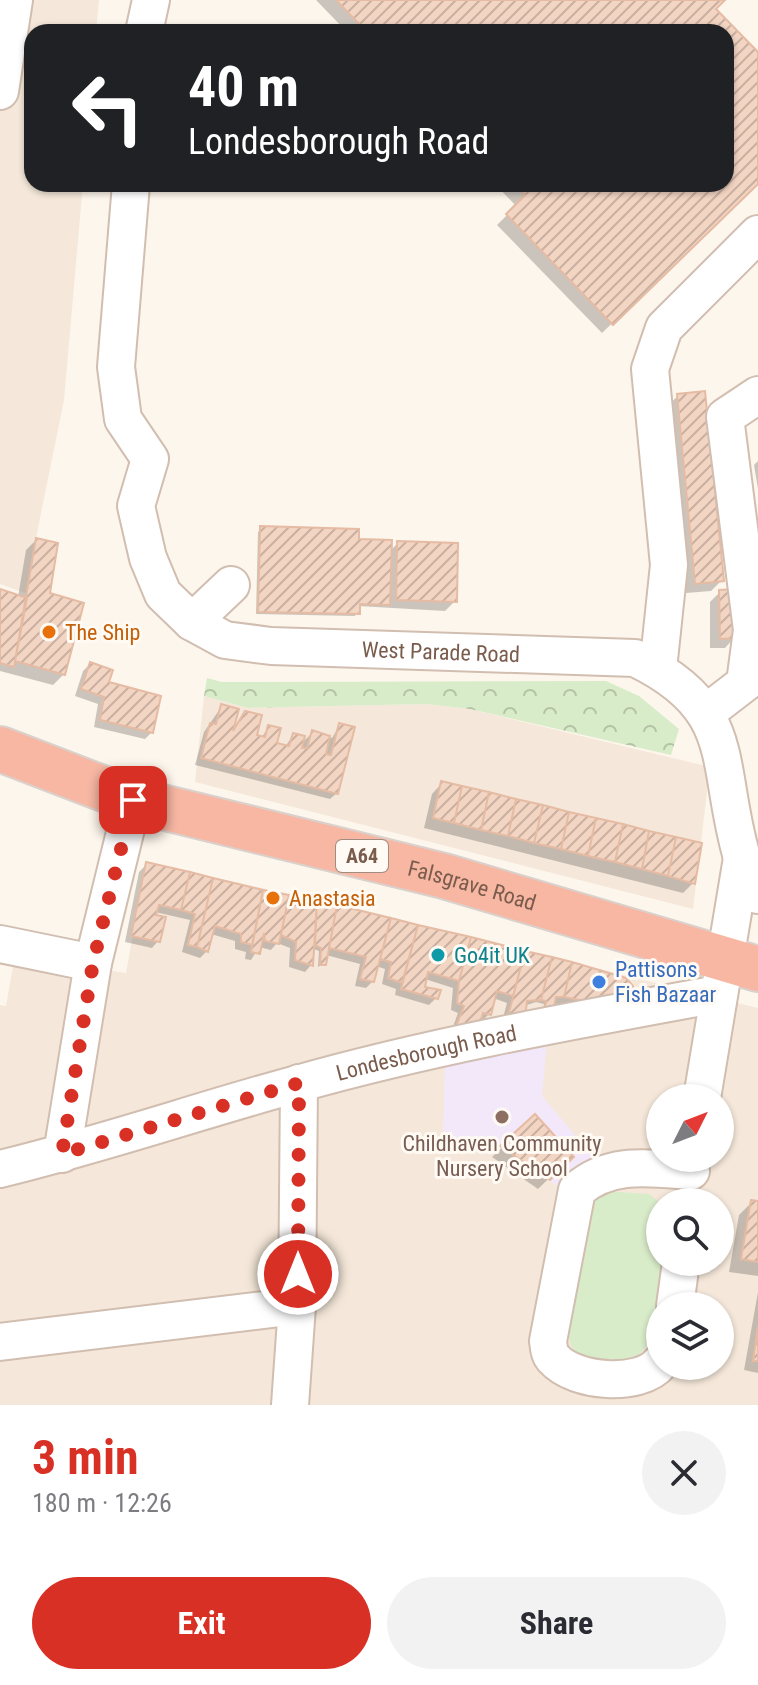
<!DOCTYPE html>
<html lang="en">
<head>
<meta charset="utf-8">
<style>
	body { margin:0; font-family:"Roboto Condensed",sans-serif; background:#f2f2f3; color:#2b2b33; height:100vh; display:flex; flex-direction:column; font-size:30px; white-space:nowrap }
	* { box-sizing:border-box; margin:0 }
	p { font-size:26px; color:#7c7c81 }
	.icon { flex:none; width:44px; height:44px; fill:none; stroke:currentColor; stroke-width:2; stroke-linecap:round; stroke-linejoin:round }
	.map { position:relative; height:1405px; overflow:hidden }
	.panel { display:flex; flex-direction:column; background:#fff; flex:1 }
	.panel>* { flex:none }
	.guide { position:absolute; left:24px; top:24px; width:710px; height:168px; border-radius:24px; box-shadow:0 2px 6px #0004; background:#202124; color:#fff; overflow:hidden }
	.needle { width:52px; rotate:48deg }
	.tools { position:absolute; left:646px; top:1084px; display:grid; gap:16px }
	.tools a { display:grid; place-items:center; width:88px; height:88px; border-radius:50%; background:#fff; box-shadow:0 2px 6px #0004; font-size:40px }
	.pin { position:absolute; display:grid; place-items:center; width:68px; height:68px; color:#fff; margin:-34px; border-radius:16px; box-shadow:0 4px 12px #0006 }
	.me { position:absolute; width:88px; margin:-44px; rotate:0deg; stroke-linejoin:round; filter:drop-shadow(0 0 6px #0008) }
	.turn { display:flex; align-items:center; gap:28px; height:168px; padding:0 32px; font-size:36px }
	.turn .icon { width:104px; height:104px; stroke-width:2.5 }
	.turn b { display:block; font-size:56px; line-height:68px }
	.round { display:grid; place-items:center; flex:none; width:84px; height:84px; border-radius:42px; background:#f2f2f3 }
	.summary { display:flex; align-items:center; justify-content:space-between; height:136px; padding:0 32px }
	h1 { font-size:48px; font-weight:700; line-height:60px; color:#d93025 }
	.action { display:flex; gap:16px; margin-top:auto; padding:16px 32px }
	.action a { flex:1; height:92px; border-radius:48px; background:#d93025; color:#fff; font-size:32px; font-weight:700; line-height:92px; text-align:center }
	.action a+a { background:#f2f2f3; color:#2b2b33 }
	.map>svg:first-child { display:block }
</style>
</head>
<body>
<div class="map">
<svg width="758" height="1405" viewBox="0 0 758 1405">
	<defs>
		<pattern id="forest-crowns" width="20" height="18" patternUnits="userSpaceOnUse" patternTransform="scale(2)"><rect width="20" height="18" fill="#d8ecc9"/><path d="M2 6a3 3 0 1 1 6 0M12 15a3 3 0 1 1 6 0" fill="none" stroke="#b4c2a5"/></pattern>
		<pattern id="building-hatch" width="6" height="6" patternUnits="userSpaceOnUse" patternTransform="scale(2)"><rect width="6" height="6" fill="#f3d5c3"/><path d="M-1 1l2-2M0 6l6-6M5 7l2-2" fill="none" stroke="#cab0a1"/></pattern>
	</defs>
	<rect width="100%" height="100%" fill="#fdf6ec"/>
	<path fill="#f5e8da" fill-rule="evenodd" d="M0 0H99L96 32H32V184H83L64 400 36 538 28 594 0 584Z
		M204 696 248 708 426 704 470 709 710 767 693 909 195 782Z
		M146 862 337 905 758 1008V1405H0V1005L6 1006 15 955 126 973ZM660 1098H720V1158H660ZM660 1202H720V1262H660ZM660 1306H720V1366H660Z"/>
	<path fill="#f3e8fa" d="M547 1040 542 1096 598 1162 563 1190 500 1146 443 1137 445 1063Z"/>
	<path fill="#d8ecc9" d="M605 1191 649 1194 660 1203V1262H667C660 1306 665 1337 626 1366L585 1361 571 1346 566 1324 590 1203Z"/>
	<path fill="url(#forest-crowns)" d="M207 678 222 682 606 681 639 696 679 729 671 755 470 709 426 704 248 708 204 696Z"/>
	<path fill="#0003" d="M316 0H723L714 9 758 55V182L602 333 497 225 516 206 495 184H726V32H347Z
		M678 396 722 580 711 591 686 593 667 406Z
		M758 461V489L754 465Z
		M261 529 357 541 390 551 398 543 455 601 445 611 358 606 355 616 256 614 258 532Z
		M36 540 64 674 53 685 0 671V591L18 597 26 550Z
		M720 592 735 637 725 648H710V602Z
		M90 664 152 732 145 739 94 727 98 704 75 696 83 671Z
		M222 706 233 730 245 713 254 737 261 738 269 727 275 745 285 747 293 735 301 744 312 733 332 738 340 725 337 793 330 799 195 765 204 732Z
		M442 783 693 883 683 893 424 828 432 794Z
		M146 865 572 964 631 987 542 1016 544 1004 536 1002 524 1006 501 1025 507 1003 493 998 489 1014 482 1021 450 1035 458 1013 451 1010 453 988 425 979 423 989 436 998 429 1005 395 995 396 989 382 984 385 969 376 966 373 981 366 988 355 986 360 964 326 955 324 964 318 967 319 951 312 948 311 965 305 972 289 967 290 948 277 943 271 950 259 947 251 960 245 959 246 952 235 949V941L211 934 207 951 200 958 182 952 190 920 155 912 158 941 152 948 125 942 139 872Z
		M534 1117 571 1157 538 1189 492 1157Z
		M752 1202 758 1203V1276L729 1272 739 1215Z
		M758 1292V1373L744 1370Z"/>
	<path fill="url(#building-hatch)" stroke="#e6bba3" stroke-width="2" d="M336 0H725L716 9 758 52V184L613 325 506 214 525 195 515 184H726V32H367Z
		M705 391 724 581 695 584 677 394Z
		M260 526 359 529V539L392 540 390 605 360 604V614L258 612Z
		M36 538 58 543 50 593 84 603 65 675 15 661Z
		M397 541 458 543 457 602 396 600Z
		M0 589 27 598 14 667 0 663Z
		M736 589 737 638 720 639 719 590Z
		M90 662 113 670 109 682 161 696 153 733 100 720 104 697 81 689Z
		M221 704 239 709 233 731 245 711 262 715 257 735 265 737 268 725 281 728 277 743 289 746 293 733 305 736 302 748H307L312 730 330 736 326 754 331 755 339 723 355 727 338 794 201 758 210 723 216 724Z
		M441 781 462 786 454 823 433 818Z
		M462 786 489 792 481 830 454 823Z
		M489 792 516 799 508 836 481 830Z
		M516 799 543 805 534 843 508 836Z
		M543 805 569 812 561 849 534 843Z
		M569 812 596 818 588 856 561 849Z
		M596 818 623 824 615 862 588 856Z
		M623 824 649 831 642 869 615 862Z
		M649 831 676 837 668 876 642 869Z
		M676 837 702 843 695 884 668 876Z
		M146 862 190 872 181 910 159 905 156 915 166 917 160 942 131 936Z
		M190 872 213 878 197 947 188 945 195 914 181 910Z
		M213 878 263 890 252 945 241 942V934L215 926 208 952 197 947Z
		M263 890 289 895 279 944 265 941 264 933 260 954 251 952Z
		M289 895 317 901 313 966 295 960 296 942 281 935Z
		M317 901 337 905 326 965H320L321 948 315 945Z
		M337 905 391 918 374 982 360 979 366 957 329 948Z
		M391 918 418 925 402 983 388 978 391 962 380 959Z
		M418 925 471 937 459 981 428 972 425 987 441 990 438 999 401 989Z
		M471 937 525 951 513 996 497 991 491 1015 483 1013 479 1026 455 1029 464 1006 457 1003 459 981Z
		M525 951 552 957 541 1000 527 1001 525 1018 507 1020Z
		M552 957 572 962 564 997H556L553 1012 544 1014 546 1001 541 1000Z
		M572 962 626 978 633 986 632 995 589 1002 564 997Z
		M535 1114 574 1157 550 1180 500 1146Z
		M751 1200 758 1201V1262L741 1259Z
		M758 1327V1361H753Z"/>
	<g fill="none" stroke-linecap="round" stroke-linejoin="round">
		<g stroke="#d1beb0" stroke-width="40">
			<g id="minor">
				<path d="M144 32 151 0"/>
				<path d="M0 91 14 0"/>
				<path id="s1" d="M131 184 116 367 123 419 150 459 136 506 148 558 163 594 192 622 225 640 271 646 635 658C739 708 715 762 741 854 745 868 752 882 758 895"/>
				<path d="M192 622 231 585"/>
				<path d="M658 669 669 565 650 369 664 328 758 234"/>
				<path d="M706 713 745 683 752 630 725 417 758 395"/>
				<path d="M0 944 93 963"/>
				<path d="M702 1098 742 858"/>
				<path d="M62 1154 93 963 133 800"/>
				<path id="s2" d="M0 1169C100 1145 198 1111 297 1084 435 1045 577 1020 718 994"/>
				<path d="M675 1306 681 1262"/>
				<path d="M0 1342 297 1306"/>
				<path d="M660 1363C640 1388 574 1382 554 1359 549 1354 549 1348 548 1341L577 1190C610 1161 650 1168 691 1171"/>
				<path d="M290 1405 297 1306 299 1083"/>
			</g>
		</g>
		<g stroke="#dad1cd" stroke-width="48">
			<g id="highway">
				<path id="s3" d="M0 749 133 800 444 876 758 969"/>
			</g>
		</g>
		<use href="#minor" stroke="#fff" stroke-width="36"/>
		<use href="#highway" stroke="#f7b7a3" stroke-width="44"/>
	</g>
	<g fill="none" stroke-linecap="round" stroke-linejoin="round">
		<path stroke="#d93025" stroke-width="14" stroke-dasharray="0 25.2" d="M133 800 93 963 62 1154 299 1083 298 1274"/>
	</g>
	<g fill="#e8710a" stroke="#fffaf3" stroke-width="3">
		<circle cx="49" cy="632" r="8"/>
		<circle cx="273" cy="898" r="8"/>
	</g>
	<circle fill="#0f9aa8" stroke="#fffaf3" stroke-width="3" cx="438" cy="955" r="8"/>
	<circle fill="#3f7fe0" stroke="#fffaf3" stroke-width="3" cx="599" cy="982" r="8"/>
	<circle fill="#8d6e63" stroke="#fffaf3" stroke-width="3" cx="502" cy="1117" r="8"/>
	<g text-anchor="middle" stroke-width="6" stroke-linejoin="round" paint-order="stroke">
		<rect fill="#fffaf3" stroke="#a28b7f" stroke-width="2" x="336" y="840" width="52" height="32" rx="6"/>
		<g font-size="20" font-weight="bold" fill="#7a5c4d">
			<text x="362" y="863">A64</text>
		</g>
		<g font-size="22" fill="#c56008" stroke="#fffaf3" text-anchor="start">
			<text x="65" y="640">The Ship</text>
			<text x="289" y="906">Anastasia</text>
		</g>
		<g font-size="22" fill="#7a5c4d" stroke="#fffaf3">
			<text dy="8" stroke="none"><textPath href="#s1" startOffset="720">West Parade Road</textPath></text>
			<text dy="8" stroke="none"><textPath href="#s3" startOffset="492">Falsgrave Road</textPath></text>
			<text dy="8" stroke="none"><textPath href="#s2" startOffset="442">Londesborough Road</textPath></text>
		</g>
		<g font-size="22" fill="#0d838f" stroke="#fffaf3" text-anchor="start">
			<text x="454" y="963">Go4it UK</text>
		</g>
		<g font-size="22" fill="#366cbe" stroke="#fffaf3" text-anchor="start">
			<text x="615" y="977">Pattisons<tspan x="615" dy="25">Fish Bazaar</tspan></text>
		</g>
		<g font-size="22" fill="#785e54" stroke="#fffaf3">
			<text x="502" y="1151">Childhaven Community<tspan x="502" dy="25">Nursery School</tspan></text>
		</g>
	</g>
</svg>
<div class="tools">
<a><svg class="needle" viewBox="-14 -14 28 28"><path d="M0-13l5 13h-10z" fill="#e53935"/><path d="M0 13l5-13h-10z" fill="#7c7c81"/></svg></a>
<a><svg class="icon" aria-label="search" viewBox="0 0 24 24"><circle cx="10" cy="10" r="6"/><path d="M15 15l6 6"/></svg></a>
<a><svg class="icon" aria-label="layers" viewBox="0 0 24 24"><path d="M12 4l9 5-9 5-9-5zM3 14l9 5 9-5"/></svg></a>
</div>
<div class="pin" style="left:133px;top:800px;background:#d93025"><svg class="icon" aria-label="arrive" viewBox="0 0 24 24"><path d="M6 21V4h12l-3 4 3 4H6"/></svg></div>
<svg class="me" style="left:298px;top:1274px" viewBox="-20 -20 40 40"><circle r="17" fill="#d93025" stroke="#fff" stroke-width="3"/><path d="M0-11L8 9 0 5-8 9z" fill="#fff"/></svg>
<div class="guide">
<div class="turn"><svg class="icon" aria-label="left" viewBox="0 0 24 24"><path d="M17 20v-9H6M10 6l-5 5 5 5"/></svg><div><b>40 m</b>Londesborough Road</div></div>
</div>
</div>
<section class="panel">
<div class="summary"><div><h1>3 min</h1><p>180 m · 12:26</p></div><a class="round"><svg class="icon" aria-label="close" viewBox="0 0 24 24"><path d="M6 6l12 12M18 6L6 18"/></svg></a></div>
<div class="action"><a>Exit</a><a>Share</a></div>
</section>
</body>
</html>
